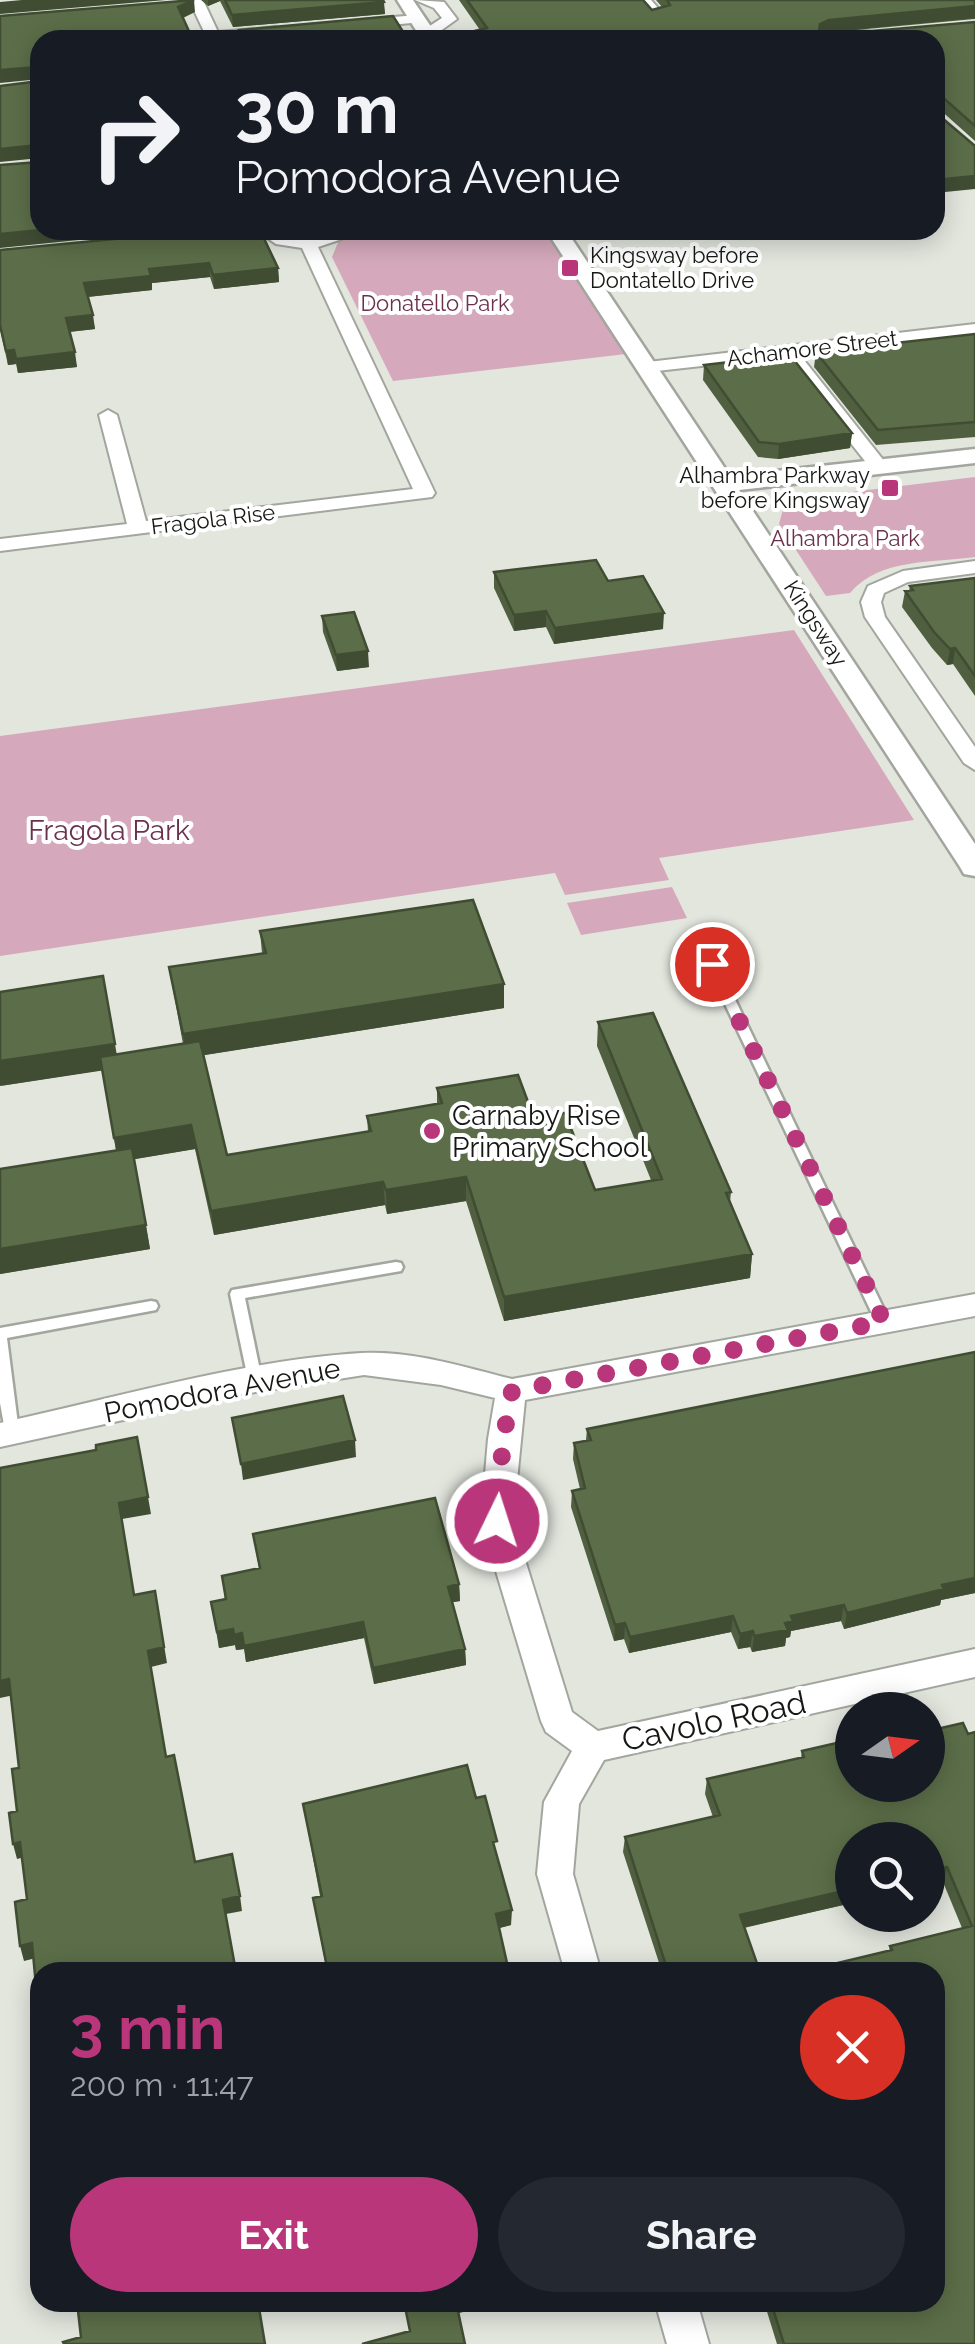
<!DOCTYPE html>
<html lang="en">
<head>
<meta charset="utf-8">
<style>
	body { margin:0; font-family:Raleway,sans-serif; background:#242831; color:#f1f3f6; height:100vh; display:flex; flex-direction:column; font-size:38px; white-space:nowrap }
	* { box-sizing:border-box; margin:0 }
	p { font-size:32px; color:#9ea1a6 }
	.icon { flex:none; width:55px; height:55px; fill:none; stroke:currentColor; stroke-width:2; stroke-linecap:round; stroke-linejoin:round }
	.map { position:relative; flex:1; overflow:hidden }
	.panel { position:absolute; left:30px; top:1962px; width:915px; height:350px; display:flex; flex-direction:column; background:#171b24; border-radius:30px; box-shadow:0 5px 25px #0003 }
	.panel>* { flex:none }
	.guide { position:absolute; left:30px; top:30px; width:915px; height:210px; border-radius:30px; box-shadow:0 5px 25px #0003; background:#171b24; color:#f1f3f6; overflow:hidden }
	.needle { width:65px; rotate:76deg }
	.tools { position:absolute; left:835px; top:1692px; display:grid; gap:20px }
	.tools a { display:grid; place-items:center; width:110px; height:110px; border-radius:50%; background:#171b24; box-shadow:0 5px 25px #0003; font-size:50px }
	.pin { position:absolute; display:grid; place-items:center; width:85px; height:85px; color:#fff; margin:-42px; border:5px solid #fff; border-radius:50%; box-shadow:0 2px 10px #0007 }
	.me { position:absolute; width:110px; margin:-55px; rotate:4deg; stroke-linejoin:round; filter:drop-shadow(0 0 8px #0008) }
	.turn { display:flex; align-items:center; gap:35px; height:210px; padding:0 40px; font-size:45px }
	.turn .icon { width:130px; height:130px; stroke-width:2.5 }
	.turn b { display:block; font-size:70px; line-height:85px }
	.round { display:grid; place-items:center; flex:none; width:105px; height:105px; border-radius:52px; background:#242831 }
	.head { display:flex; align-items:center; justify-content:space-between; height:170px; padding:0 40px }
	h1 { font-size:60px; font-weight:700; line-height:75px; color:#ba367b }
	.cta { display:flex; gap:20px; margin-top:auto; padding:20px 40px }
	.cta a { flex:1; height:115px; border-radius:60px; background:#ba367b; color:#fff; font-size:40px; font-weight:700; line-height:115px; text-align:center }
	.cta a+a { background:#242831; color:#f1f3f6 }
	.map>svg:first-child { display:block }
</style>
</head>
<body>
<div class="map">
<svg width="975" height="2344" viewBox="0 0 975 2344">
	<rect width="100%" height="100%" fill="#e2e6dd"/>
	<path fill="#d5a9bb" d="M362 230H548L626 354 393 381 332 257 339 240Z
		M975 477V557C933 563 879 558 850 593L826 596 779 524 783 509 802 498Z
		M794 630 914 820 659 858 669 880 565 895 555 873 0 956V736Z
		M672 887 687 918 581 935 567 903Z"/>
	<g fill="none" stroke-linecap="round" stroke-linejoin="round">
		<g stroke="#a2a69e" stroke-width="5">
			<path id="service" d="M712 960 718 964 890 1322 888 1326H878L876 1322 706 964Z
				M396 1262 401 1263 403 1267 401 1271 245 1298 262 1380 259 1384H249L230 1294 232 1290Z
				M151 1301 156 1302 158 1306 156 1310 7 1338 19 1432 16 1436 11 1438 6 1436 0 1403V1328Z"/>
		</g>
		<g stroke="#a2a69e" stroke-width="4">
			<path id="minor" d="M189 0H203L218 32 276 27 283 31 276 35 208 40Z
				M415 0 444 2 457 19 432 37H422V31L442 18 434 8Z
				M637 0H651L666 17 654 20Z
				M417 15 424 19 422 22 359 28 352 24 359 20Z
				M256 230C274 230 287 239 304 239 322 238 335 230 353 230L342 239 318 247 435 493 432 497 0 551V539L127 524 99 415 108 410 117 415 146 521 413 489 302 248 276 244Z
				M975 324V334L800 355 888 466 879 472 872 470 783 357 648 372 639 367 648 362Z
				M975 561V573L908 582 884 593 881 602 885 617 975 747V770L964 763 865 617 861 602 868 586 903 571Z
				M975 1294V1316L525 1400 513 1521 572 1712 598 1731 975 1649V1677L604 1760 579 1804 573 1874 601 1972H565L537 1874 544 1802 572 1751 546 1732 541 1721 481 1521 488 1439 495 1398 441 1385 364 1375 237 1395 0 1447V1423C115 1398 244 1360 361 1353 411 1350 464 1367 512 1379Z
				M655 2302H697L709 2344H667Z"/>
		</g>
		<g stroke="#a2a69e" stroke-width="5">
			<path id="tertiary" d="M397 0H413L440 40H422Z
				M546 230H566L730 476 975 449V463L739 490 975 844V876L964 874 960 867Z"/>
		</g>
		<use href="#service" fill="#fff" fill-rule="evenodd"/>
		<use href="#minor" fill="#fff" fill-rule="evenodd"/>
		<use href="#tertiary" fill="#fff" fill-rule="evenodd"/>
	</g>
	<path fill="#4f5f3f" d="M201 0H383L385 14 233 27 220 1 208 6Z
		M459 0H643L652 10 662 7 656 0H975V19L845 31H872L975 22V141L937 107H935V40H466V33L480 30Z
		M0 250 278 268 279 282 214 289 210 277 152 283V290L88 297 95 329 69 332 77 367 18 373 16 364 8 365 0 329Z
		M975 334V437L876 445 814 367 816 352Z
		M704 365 852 433 850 448 778 459 758 457 703 380Z
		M494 572 608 581 663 629 554 644 546 627 514 631 494 588Z
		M975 578V696L953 664 947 665 932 648 902 607 905 591H909L910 586Z
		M322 616 369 667 337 671 323 632Z
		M260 931 504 1008 204 1055 227 1155 368 1132 367 1116 437 1104V1088L534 1118 595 1190 651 1180 597 1046 598 1022 731 1192 730 1202 752 1254 750 1278 504 1321 466 1201 387 1214 385 1205 214 1235 195 1149 134 1159 150 1249 0 1274V1169L116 1150 102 1070 0 1086 116 1055 183 1044 169 967 262 953Z
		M975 1352V1593L941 1600 940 1605 844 1629 841 1621 791 1631 790 1637 786 1638 785 1646 752 1652 750 1647 738 1649 731 1632 629 1653 624 1639 614 1641 571 1507 572 1491 580 1489 573 1459 574 1443 586 1440 587 1429Z
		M253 1534 459 1584 460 1601 452 1602 465 1649 466 1665 374 1684 364 1638 246 1662 244 1649 236 1650 235 1645 219 1648 211 1602 225 1600 222 1576 259 1568Z
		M975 1732V2344H777L764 2302H935V1972L889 1951 890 1946 962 1928 943 1882 852 1840V1903L744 1928 760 1972H662L623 1852 625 1837 713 1817 705 1794 707 1779 801 1758 802 1751 852 1785 968 1734Z
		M476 1798 497 1856 511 1925 499 1928 509 1972H327L313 1898 320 1896 303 1804Z"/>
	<path fill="#404d33" d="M22 0H166L0 14V2Z
		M194 0 195 12 179 20 178 7Z
		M208 0H220V1L208 6Z
		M384 2 385 14 233 27 232 15Z
		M975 6V18L828 32 819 37 820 24 829 20Z
		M38 67 40 79 0 83V70Z
		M38 145 40 158 0 162V149Z
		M975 176V189L935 193V180Z
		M41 230H177L0 248V234Z
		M209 263 210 277 152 283V290L86 297 84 283 149 269Z
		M278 268 279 282 214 289 213 275Z
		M93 315 95 329 68 332 66 318Z
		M14 350 16 364 8 365 6 351Z
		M75 352 77 367 18 373 16 359Z
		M852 433 850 448 778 459 779 444Z
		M546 611V627L514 631V615Z
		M664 613 663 629 554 644 555 628Z
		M955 648 953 664 947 665 950 649Z
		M368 651 369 667 337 671 336 655Z
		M504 984V1008L186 1058 183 1034Z
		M115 1044 119 1068 0 1086V1061Z
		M191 1125 195 1149 118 1162 114 1138Z
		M466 1177V1201L387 1214 386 1190Z
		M383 1182 385 1205 214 1235 211 1211Z
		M146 1225 150 1249 0 1274V1249Z
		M752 1254 750 1278 504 1321V1297Z
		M355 1440 356 1457 243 1480 241 1464Z
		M148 1497 151 1514 122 1519 119 1503Z
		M975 1578V1593L941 1600 940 1605 844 1629 847 1613 942 1585Z
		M459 1584 460 1601 448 1603V1587Z
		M155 1591 167 1663 151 1667 148 1651Z
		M844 1605 841 1621 791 1631 790 1637 786 1638 785 1646 752 1652 754 1636 785 1623 791 1616Z
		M733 1616 731 1632 629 1653 630 1637Z
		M363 1622 364 1638 246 1662 244 1646Z
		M625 1623 624 1639 614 1641 615 1625Z
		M233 1629 235 1645 219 1648 217 1632Z
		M753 1631 750 1647 738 1649 740 1634Z
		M242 1633 244 1649 236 1650 234 1635Z
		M465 1649 466 1665 374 1684 373 1668Z
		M9 1679 14 1695 0 1698V1681Z
		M20 1842 25 1857 17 1859 13 1844Z
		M947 1867 943 1882 928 1886V1872Z
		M852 1889V1903L737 1929 740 1915Z
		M240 1896 242 1911 226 1914 223 1900Z
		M512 1910 511 1925 496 1929V1914Z
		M32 1943 36 1958 24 1961 20 1946Z
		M455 2302H498L456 2314Z"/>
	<path fill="#5c6e49" stroke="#404d33" stroke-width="2.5" d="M194 0 178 7 193 40H40V68L38 67 0 70V16Z
		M225 0H383L384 2 232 15Z
		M467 0H643L652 10 670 5 667 0H975V6L829 20 820 24 819 30 872 31 975 22V126L939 94H935V40H470L466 33 487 28Z
		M393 16 407 38 385 40H244L239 30Z
		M40 81V147L38 145 0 149V86Z
		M935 112 975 146V176L935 180Z
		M40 157V230H41L0 234V165L39 162Z
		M208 230H260L278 268 213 275 209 263 149 269 151 276 84 283 93 315 66 318 75 352 16 359 14 350 6 351 0 325V250Z
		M975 334V422L878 430 816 352Z
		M790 355 852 433 779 444 759 442 704 365Z
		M596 560 608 581 643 576 664 613 555 628 546 611 514 615 494 572Z
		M975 578V676L955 648 950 649 934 632 905 591 913 590 910 586Z
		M354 612 368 651 336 655 322 616Z
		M473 900 504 984 183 1034 169 967 266 953 260 931Z
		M103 976 115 1044 0 1061V992Z
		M653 1013 731 1192 726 1193 752 1254 504 1297 466 1177 386 1190 383 1182 211 1211 191 1125 114 1138 100 1057 200 1041 227 1155 371 1131 367 1116 442 1103 437 1088 518 1075 534 1118 565 1113 595 1190 662 1179 598 1022Z
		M132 1148 146 1225 0 1249V1169Z
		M975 1352V1578L942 1585 944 1589 847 1613 844 1605 791 1616 793 1621 785 1623 788 1630 754 1636 753 1631 740 1634 733 1616 630 1637 625 1623 615 1625 572 1491 585 1488 574 1443 591 1440 587 1429Z
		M343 1396 355 1440 241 1464 232 1418Z
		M137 1437 148 1497 119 1503 134 1595 155 1591 164 1647 148 1651 166 1757 174 1755 195 1862 232 1854 240 1896 223 1900 236 1972H40V2029L32 1943 20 1946 15 1902 27 1899 20 1842 13 1844 9 1813 17 1811 12 1769 19 1768 9 1679 0 1681V1468L96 1450V1445Z
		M435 1498 459 1584 448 1587 465 1649 373 1668 363 1622 244 1646 242 1633 234 1635 233 1629 217 1632 211 1602 226 1599 222 1576 260 1568 253 1534Z
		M963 1723 968 1734 975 1732V2344H784L771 2302H935V2103L940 2102 935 2088V1972H800L892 1950 890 1946 972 1926 947 1867 928 1872V1840H852V1889L740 1915 760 1972H668L625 1837 720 1815 707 1779 804 1757 802 1751 850 1740 852 1745V1785H928V1731Z
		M467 1765 476 1798 485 1796 497 1841 493 1842 512 1910 496 1914 509 1972H328L313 1898 322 1896 303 1804Z
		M77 2302H258L265 2344H64L63 2342 81 2337Z
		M404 2302H456L465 2344H362L410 2331Z"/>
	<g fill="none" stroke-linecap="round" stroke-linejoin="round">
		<path stroke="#ba367b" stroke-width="18" stroke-dasharray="0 32.4" d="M497 1521 503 1440 512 1391 884 1322 712 964"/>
	</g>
	<g fill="#ba367b" stroke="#fff" stroke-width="4">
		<rect x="560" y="258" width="20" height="20" rx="5"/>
		<rect x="880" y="478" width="20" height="20" rx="5"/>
		<circle cx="432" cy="1131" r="10"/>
	</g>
	<g text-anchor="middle" stroke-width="8" stroke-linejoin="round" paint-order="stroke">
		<g font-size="22" fill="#161814" stroke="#fff" text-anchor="start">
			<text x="590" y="263">Kingsway before<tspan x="590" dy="25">Dontatello Drive</tspan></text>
			<text x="870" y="483" text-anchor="end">Alhambra Parkway<tspan x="870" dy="25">before Kingsway</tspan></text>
		</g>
		<g font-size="22" fill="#6b314c" stroke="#fff">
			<text x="435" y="311">Donatello Park</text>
			<text x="845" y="546">Alhambra Park</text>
		</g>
		<g font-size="22" fill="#161814" stroke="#fff">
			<text transform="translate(812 348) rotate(-7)" y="8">Achamore Street</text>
			<text transform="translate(213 519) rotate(-7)" y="8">Fragola Rise</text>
			<text transform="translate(816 623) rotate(57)" y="8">Kingsway</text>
		</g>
		<g font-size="28" fill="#6b314c" stroke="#fff">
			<text x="109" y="840">Fragola Park</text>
		</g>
		<g font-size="28" fill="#161814" stroke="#fff" text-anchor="start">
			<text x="452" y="1125">Carnaby Rise<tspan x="452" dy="32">Primary School</tspan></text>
		</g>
		<g font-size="28" fill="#161814" stroke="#fff">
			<text transform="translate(222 1390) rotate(-11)" y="10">Pomodora Avenue</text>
		</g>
		<g font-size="32" fill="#161814" stroke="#fff">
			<text transform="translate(714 1721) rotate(-12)" y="11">Cavolo Road</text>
		</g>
	</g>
</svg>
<div class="tools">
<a><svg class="needle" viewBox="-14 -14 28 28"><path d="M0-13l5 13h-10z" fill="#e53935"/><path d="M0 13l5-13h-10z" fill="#9ea1a6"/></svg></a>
<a><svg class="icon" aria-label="search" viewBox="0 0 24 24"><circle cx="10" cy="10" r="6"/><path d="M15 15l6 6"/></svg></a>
</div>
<div class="pin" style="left:712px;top:964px;background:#d93025"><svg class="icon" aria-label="arrive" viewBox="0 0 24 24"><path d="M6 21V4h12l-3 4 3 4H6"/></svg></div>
<svg class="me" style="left:497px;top:1521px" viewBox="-20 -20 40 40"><circle r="17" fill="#ba367b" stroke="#fff" stroke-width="3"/><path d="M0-11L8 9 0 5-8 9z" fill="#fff"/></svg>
<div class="guide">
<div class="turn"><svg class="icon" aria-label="right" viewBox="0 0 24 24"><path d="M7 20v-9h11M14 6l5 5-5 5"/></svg><div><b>30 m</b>Pomodora Avenue</div></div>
</div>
<section class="panel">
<div class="head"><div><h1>3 min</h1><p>200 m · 11:47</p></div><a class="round" style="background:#d93025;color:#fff"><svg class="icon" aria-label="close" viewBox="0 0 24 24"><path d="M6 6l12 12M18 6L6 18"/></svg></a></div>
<div class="cta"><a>Exit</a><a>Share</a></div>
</section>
</div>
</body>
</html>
